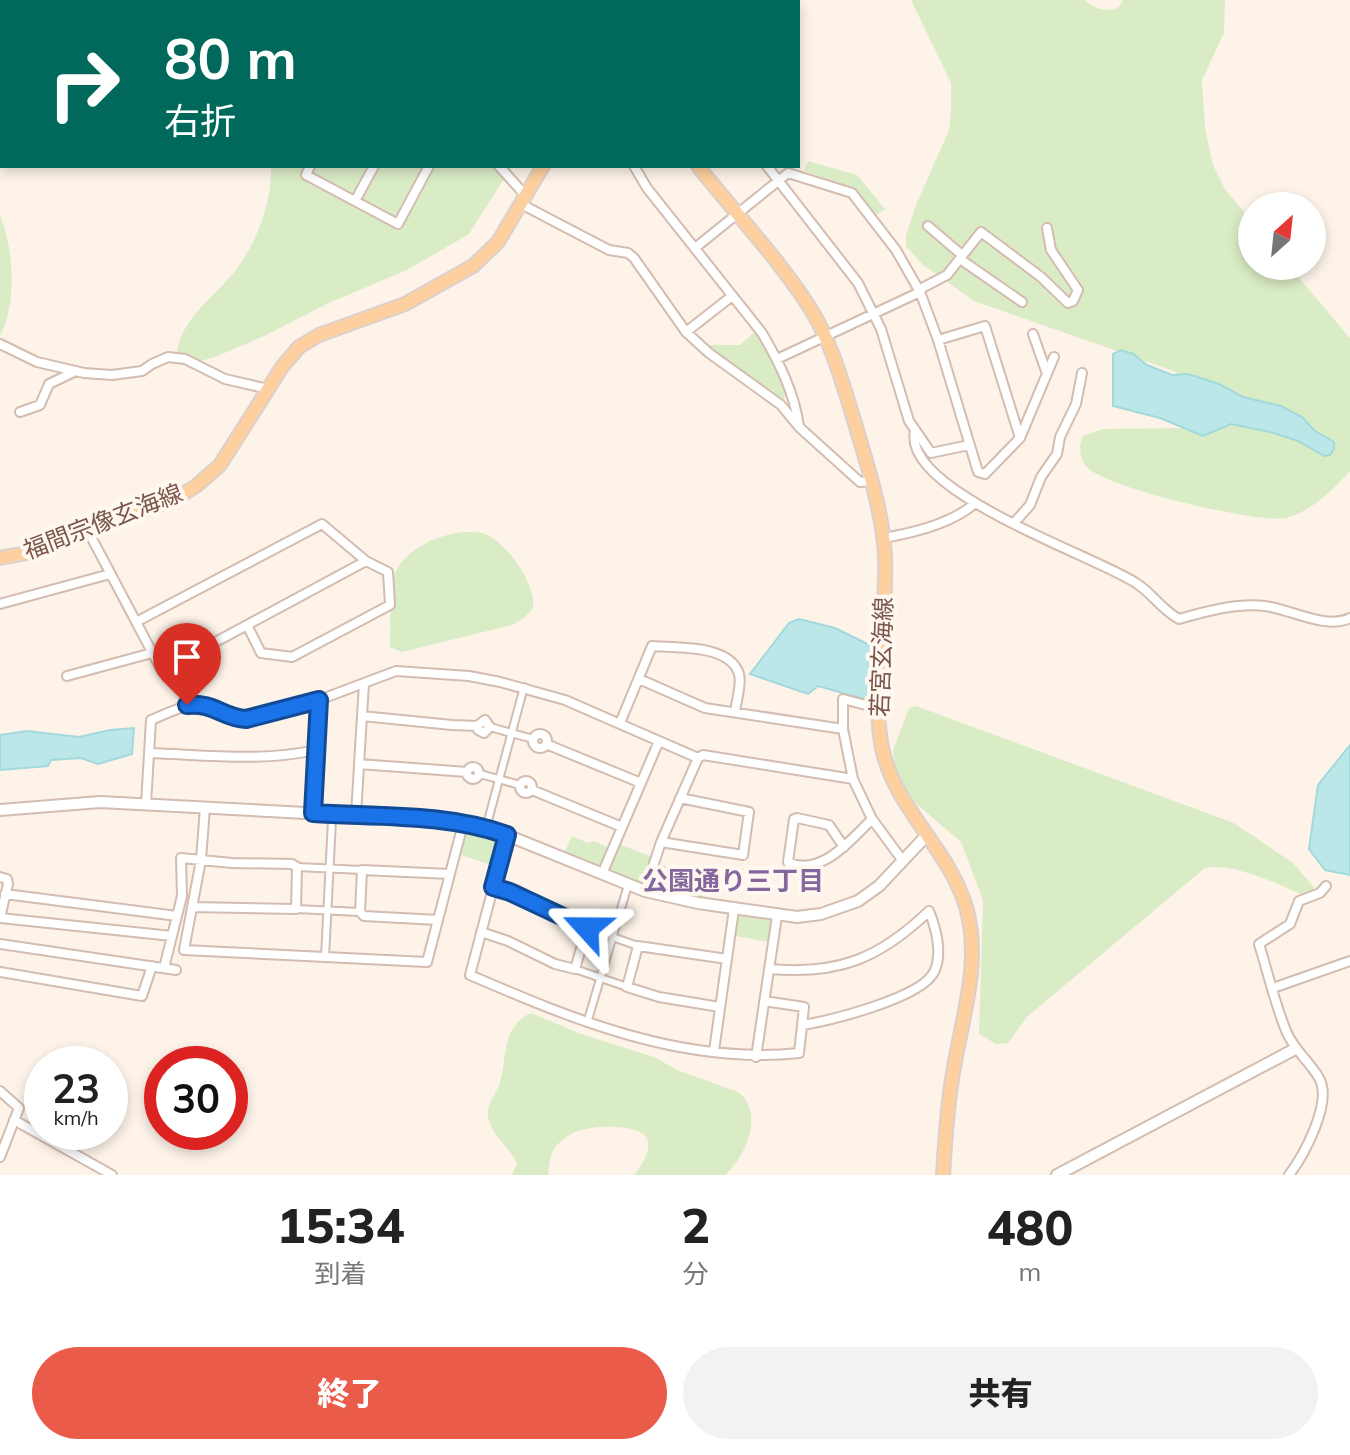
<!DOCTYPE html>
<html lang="ja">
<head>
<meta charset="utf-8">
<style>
	body { margin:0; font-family:Mulish,"Noto Sans JP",sans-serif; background:#f2f2f2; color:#222; height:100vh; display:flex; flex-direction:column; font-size:30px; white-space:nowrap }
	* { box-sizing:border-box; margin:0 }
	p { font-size:26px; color:#767676 }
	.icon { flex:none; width:44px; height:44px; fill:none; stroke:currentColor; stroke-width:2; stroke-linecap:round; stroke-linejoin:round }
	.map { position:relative; height:1175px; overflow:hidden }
	.side { display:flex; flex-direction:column; background:#fff; flex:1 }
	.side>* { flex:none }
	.banner { position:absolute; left:0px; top:0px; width:800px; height:168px; box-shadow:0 4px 12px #0003; background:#00695c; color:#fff; overflow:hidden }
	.needle { width:52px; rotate:27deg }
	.buttons { position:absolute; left:1238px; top:192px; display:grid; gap:16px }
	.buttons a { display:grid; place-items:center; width:88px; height:88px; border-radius:50%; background:#fff; box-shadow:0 4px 12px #0003; font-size:40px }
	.speed { position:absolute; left:24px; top:1046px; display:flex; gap:16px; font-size:40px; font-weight:700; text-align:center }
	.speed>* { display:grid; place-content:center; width:104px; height:104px; border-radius:50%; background:#fff; box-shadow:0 4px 12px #0003; line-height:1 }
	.speed small { font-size:20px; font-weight:400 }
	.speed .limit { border:12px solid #d22; background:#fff; color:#111 }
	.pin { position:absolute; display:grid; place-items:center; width:68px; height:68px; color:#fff; margin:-82px -34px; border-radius:50% 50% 50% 0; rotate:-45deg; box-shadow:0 0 8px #0007 }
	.pin .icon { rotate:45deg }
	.me { position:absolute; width:88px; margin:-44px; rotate:294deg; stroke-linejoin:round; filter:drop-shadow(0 0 6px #0008) }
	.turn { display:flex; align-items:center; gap:28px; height:168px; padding:0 32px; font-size:36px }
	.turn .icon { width:104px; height:104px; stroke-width:2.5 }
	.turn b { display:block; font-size:56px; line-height:68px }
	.eta { display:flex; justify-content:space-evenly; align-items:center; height:136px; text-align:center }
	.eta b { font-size:48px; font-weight:800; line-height:56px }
	.action { display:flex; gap:16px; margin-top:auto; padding:16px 32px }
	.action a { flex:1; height:92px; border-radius:48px; background:#eb5b4a; color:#fff; font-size:32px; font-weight:800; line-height:92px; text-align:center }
	.action a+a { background:#f2f2f2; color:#222 }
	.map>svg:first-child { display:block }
</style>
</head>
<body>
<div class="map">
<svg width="1350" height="1175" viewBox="0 0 1350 1175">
	<rect width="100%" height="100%" fill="#fdf3e9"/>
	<path fill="#daecc6" d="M911 0H1085C1094 10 1107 12 1119 7L1123 0H1225L1224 33 1202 80 1205 128 1213 165 1225 189 1252 222V266H1289L1350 338V471C1333 490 1312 511 1286 518 1260 524 1099 487 1085 465 1079 457 1079 444 1083 436L1103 429 1182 428 1186 424 1192 380 1168 369 974 301 922 264 906 246V236L916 205 949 130 951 112V83Z
		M808 161 857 175 885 209 876 215 855 188 804 171Z
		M271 166H512L469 234 407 270 331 302 264 336 215 357 193 363 180 358 177 352C181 319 215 296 235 271 257 242 272 203 271 166Z
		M0 216C14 249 17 304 0 336Z
		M757 330 777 365 786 395 783 402 706 345H740Z
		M463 532C469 532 476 531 482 533 505 539 537 585 533 608L524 618 512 625 402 652 390 647C391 626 389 604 392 584 397 552 435 535 463 532Z
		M916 706 1234 823 1293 863 1317 891 1307 897C1280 885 1233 862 1205 868L1028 1016 1008 1043 996 1044 979 1034 983 900 961 842 908 797 894 769 893 750 909 708Z
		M470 833 499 842 491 865 461 855 466 834Z
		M572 836 588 843 594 841 610 848 601 866 597 868 564 854Z
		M619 844 652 857 645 882 641 885 611 874 609 869Z
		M658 864 676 869 685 879 707 883 704 899 654 887 652 883Z
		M743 914 768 918 772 922 768 942 736 936 737 918Z
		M531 1013 581 1034 654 1057 677 1070 738 1092C765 1112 746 1157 725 1175H634C640 1167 651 1152 648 1141 643 1122 592 1126 578 1131 570 1134 563 1139 557 1145 550 1153 549 1165 548 1175H512L517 1164 515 1159C507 1147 490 1131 488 1117 486 1105 496 1094 500 1083 507 1056 502 1026 531 1013Z"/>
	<path fill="#bce7e9" stroke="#a2d9db" stroke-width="2" d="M1121 350 1133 354 1147 365 1172 375 1188 374 1219 384 1243 397 1281 406 1302 417 1315 431 1334 442V449L1330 455 1324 456 1298 441 1274 433 1231 424 1203 436 1160 418 1113 406V354Z
		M799 619 835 628 870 645 867 700 818 686 808 694 750 674 789 623Z
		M134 728 132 754 98 764 81 758 51 760 48 766 0 770V735L27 731 79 737 110 730Z
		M1350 745V875L1325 870 1309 849 1318 785Z"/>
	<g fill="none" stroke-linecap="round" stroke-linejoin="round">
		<g stroke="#d3bcb0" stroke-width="10">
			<path id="pedestrian" d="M490 727 533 739
				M480 774 520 785
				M486 828 524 687
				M297 867 362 870
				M296 909 360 912
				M587 928 638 946
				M325 957 332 820
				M575 969 627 987
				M587 1023 628 885"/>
		</g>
		<g stroke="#d3bcb0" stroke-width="12">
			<path id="minor" d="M312 0 314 2
				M371 0 373 2
				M428 0 430 2
				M575 0V2
				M635 0 638 2
				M310 166 306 175 398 224 429 166
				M499 166 526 196
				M634 166 647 188 762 333C779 362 794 392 799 426
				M767 166 858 283 881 329 909 421 931 453 969 445
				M355 201 374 166
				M521 204 609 250 628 253 634 258 686 332 709 353 781 405 799 427 860 482 872 481
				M928 226 962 255
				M695 248 788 173 852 193 896 250 920 292 938 340 978 472 985 474 1020 438 985 326 938 340
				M960 259 1022 302
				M686 332 732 296
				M1033 334 1047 374
				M0 344 37 362 84 373 112 375 142 371 152 364 168 357 185 359 225 379 268 389
				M777 359 920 292 922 288 947 275 981 232 1041 277 1068 303 1073 301 1078 290 1051 250 1047 228
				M20 412 40 405 49 384 76 371
				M915 431C901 491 1095 556 1136 583 1152 593 1162 610 1179 619 1207 611 1236 603 1265 606 1291 609 1325 630 1350 618
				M1020 438 1054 357
				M1014 523 1030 505 1041 477 1057 454 1060 437 1076 404 1082 373
				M88 531 162 671 247 625
				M883 538C913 533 951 524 974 504
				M0 604 110 574
				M136 622 322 524 366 561 388 572 390 605 292 657 261 653 247 625 366 561
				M67 676 152 653
				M639 679 705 708 843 729 853 779
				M620 723 652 646C676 648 730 644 739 674 742 685 736 701 735 712
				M477 726 478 730 484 733 490 727 485 720 477 726 452 725 362 716 364 683 396 671 469 676 500 682 565 700 659 741
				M843 729V699L877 708
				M533 741a7 7 0 1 1 14 0a7 7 0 1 1-14 0Z
				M546 744 641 783
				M150 753C206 755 261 762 316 750
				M359 764 467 772
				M467 773a6 6 0 1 1 12 0a6 6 0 1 1-12 0Z
				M520 787a6 6 0 1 1 12 0a6 6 0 1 1-12 0Z
				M532 790 622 827
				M146 804 151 720C171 712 194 698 215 707 226 712 233 718 246 719L319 700
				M205 807 201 860 184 950 427 962 463 824
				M313 813 319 700 364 683
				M356 815 362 716
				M507 835 470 975C574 1020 683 1065 799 1053L804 1007 764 1001
				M661 842 743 855 749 812 680 798
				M844 847 829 825 797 818 794 819 788 862C820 878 852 839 872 819
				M602 874 659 741 698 758
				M0 877 7 879 8 884 0 918 172 936
				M645 891 661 842 698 758 703 755 853 779 872 819 903 861
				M5 894 177 916
				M438 920 364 916 360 912 362 870 450 874
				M481 932 508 941 555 964 575 969 587 928 510 892 493 887
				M0 944 176 970
				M164 968 182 896 181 858 232 863 292 864 297 867 296 909 192 907
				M769 969C838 975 879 959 929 911 936 928 943 954 934 972 921 998 832 1020 803 1025
				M0 972 142 996 152 966
				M1273 988 1350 961
				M720 1007 659 997 627 987 638 946 727 959
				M714 1051 734 909
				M756 1057 777 916
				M0 1091 19 1108 0 1157
				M14 1120 112 1175
				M1289 1175C1304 1155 1333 1102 1319 1078 1310 1062 1295 1051 1287 1033 1275 1005 1268 973 1259 944L1290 924 1299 901 1320 893 1326 886"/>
		</g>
		<g stroke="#d3bcb0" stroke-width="14">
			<path id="tertiary" d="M0 810 100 802 439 820 499 832 645 891 698 903 797 917 821 914 858 901 879 886 927 835
				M1057 1175 1295 1049"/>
		</g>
		<g stroke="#dad0cd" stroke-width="16">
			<path id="primary" d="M608 0 609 2
				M698 166C735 213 778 258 810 308 832 343 842 382 854 420 867 465 882 508 885 555 888 619 870 684 882 748 895 809 948 847 966 907 982 962 962 1017 953 1073 947 1107 945 1141 943 1175
				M0 558 27 553 173 500 196 486 220 465 282 367 299 347 319 335 405 304 473 266 498 242 543 166"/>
		</g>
		<use href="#pedestrian" stroke="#fff" stroke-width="6"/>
		<use href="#minor" stroke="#fff" stroke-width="8"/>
		<use href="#tertiary" stroke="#fff" stroke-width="10"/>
		<use href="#primary" stroke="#fed0a0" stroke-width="12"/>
	</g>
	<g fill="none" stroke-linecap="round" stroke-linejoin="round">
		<g stroke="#114b97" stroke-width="20">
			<path id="route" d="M187 705C214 702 223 718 246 719L319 700 313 813C377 817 445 813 507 835L493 887 510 892 587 928"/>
		</g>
		<use href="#route" stroke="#1a73e8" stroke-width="14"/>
	</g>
	<g text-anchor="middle" stroke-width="8" stroke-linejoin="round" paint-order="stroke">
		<g font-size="24" fill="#7a564b" stroke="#fff8f1">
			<text transform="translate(103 522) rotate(-21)" y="8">福間宗像玄海線</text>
			<text transform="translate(882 657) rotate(-88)" y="8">若宮玄海線</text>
		</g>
		<g font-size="26" font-weight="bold" fill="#84679d" stroke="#fff8f1">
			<text x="733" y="890">公園通り三丁目</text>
		</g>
	</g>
</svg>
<div class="buttons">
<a><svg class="needle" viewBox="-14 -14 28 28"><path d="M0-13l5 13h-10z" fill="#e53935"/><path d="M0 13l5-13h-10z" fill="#767676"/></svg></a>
</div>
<div class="speed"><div>23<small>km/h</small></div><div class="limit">30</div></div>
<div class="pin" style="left:187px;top:705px;background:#d93025"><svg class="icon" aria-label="arrive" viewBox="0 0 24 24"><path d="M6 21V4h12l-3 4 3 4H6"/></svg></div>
<svg class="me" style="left:587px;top:928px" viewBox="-20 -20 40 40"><path d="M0-17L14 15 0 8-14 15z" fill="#1a73e8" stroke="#fff" stroke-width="4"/></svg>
<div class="banner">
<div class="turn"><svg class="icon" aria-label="right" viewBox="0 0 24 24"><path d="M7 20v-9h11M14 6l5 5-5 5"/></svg><div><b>80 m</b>右折</div></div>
</div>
</div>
<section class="side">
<div class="eta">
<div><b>15:34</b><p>到着</p></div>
<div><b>2</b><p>分</p></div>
<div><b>480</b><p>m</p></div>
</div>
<div class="action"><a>終了</a><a>共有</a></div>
</section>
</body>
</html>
